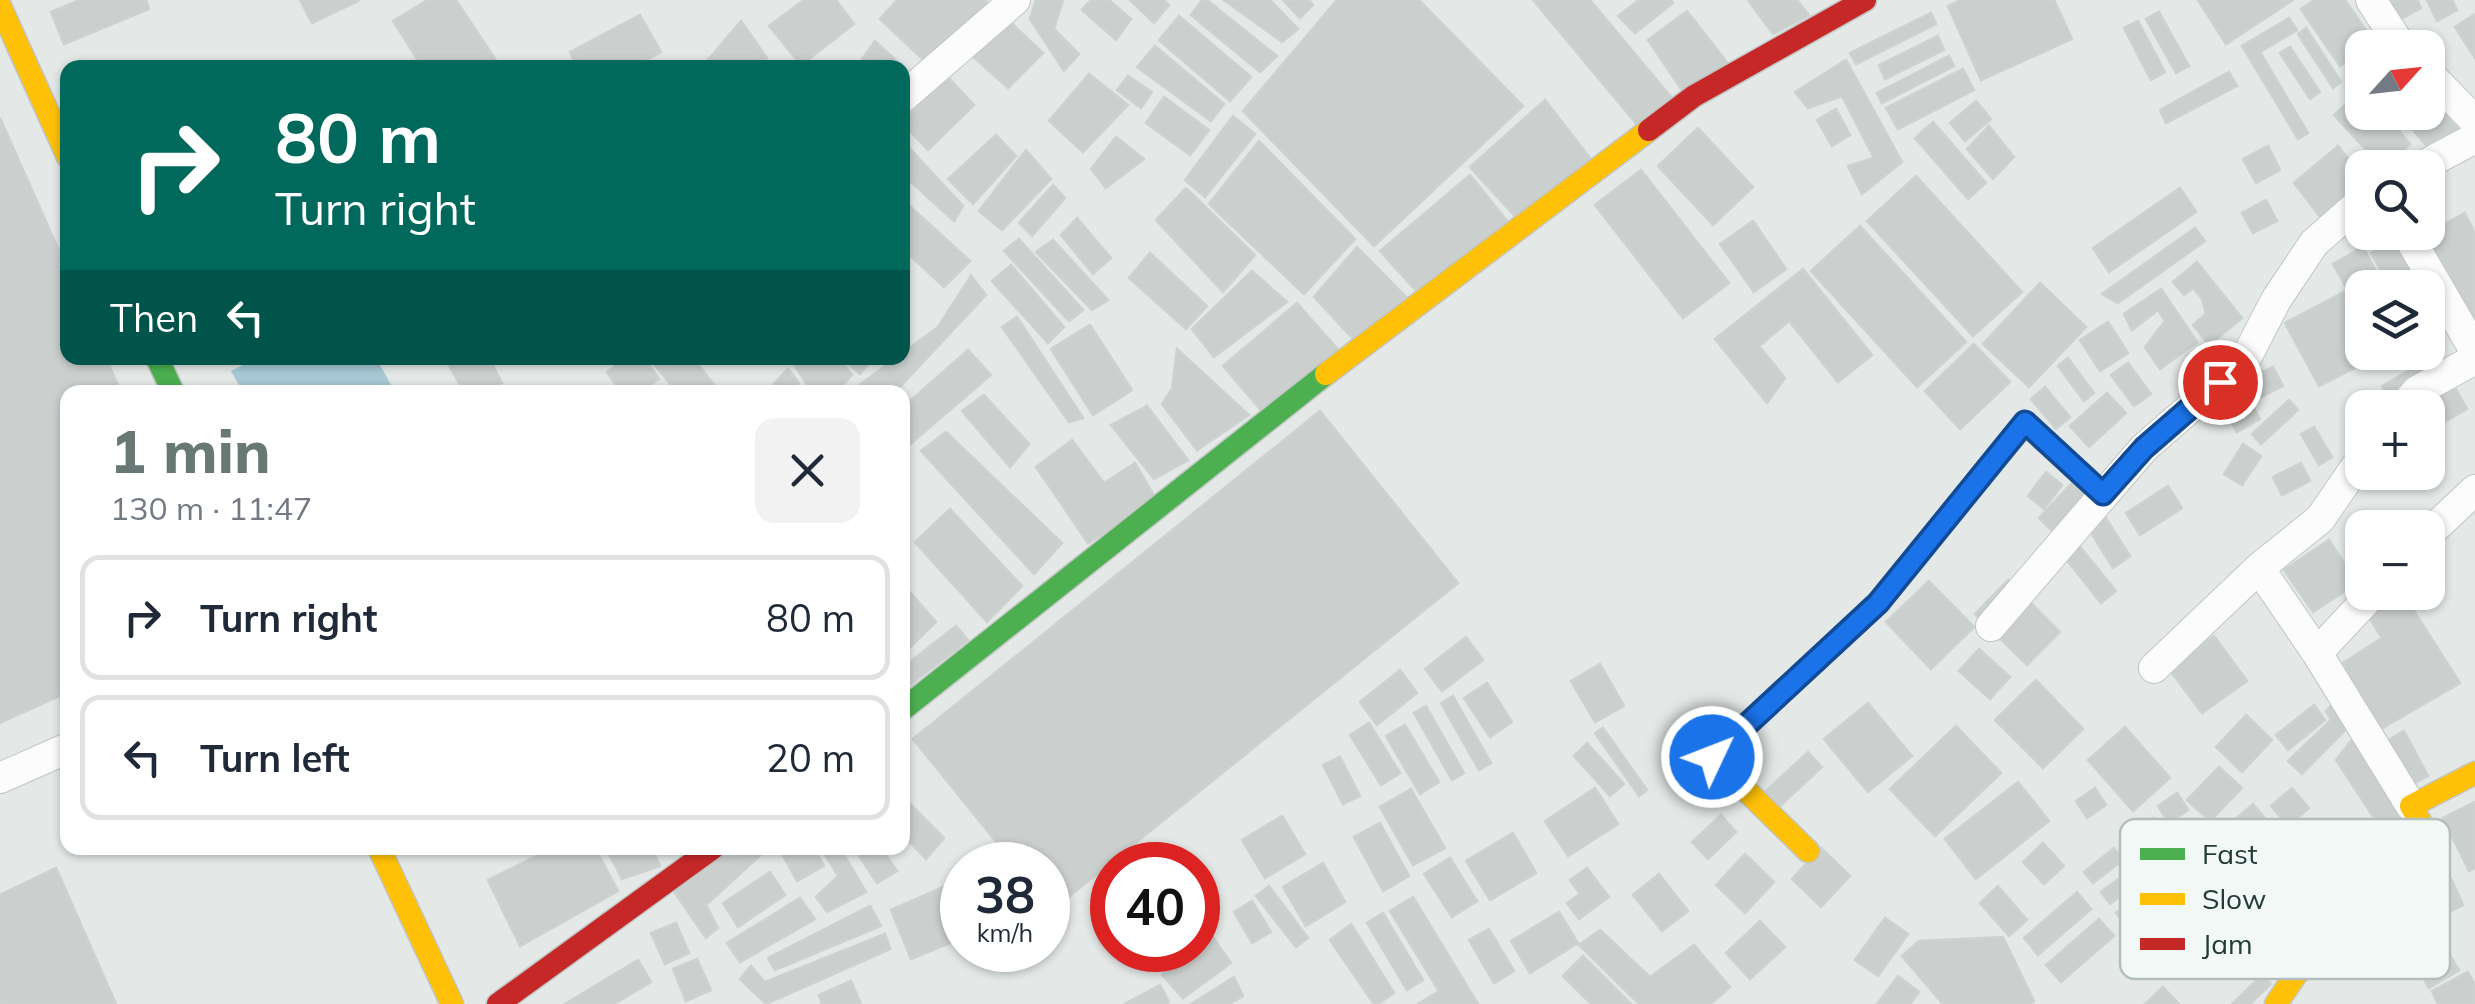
<!DOCTYPE html>
<html lang="en">
<head>
<meta charset="utf-8">
<style>
	body { margin:0; font-family:Mulish,sans-serif; background:#f2f2f3; color:#1f2937; height:100vh; display:flex; flex-direction:column; font-size:38px; white-space:nowrap }
	* { box-sizing:border-box; margin:0 }
	p { font-size:32px; color:#747a83 }
	.icon { flex:none; width:55px; height:55px; fill:none; stroke:currentColor; stroke-width:2; stroke-linecap:round; stroke-linejoin:round }
	.map { position:relative; flex:1; overflow:hidden }
	.side { position:absolute; left:60px; top:385px; width:850px; height:470px; display:flex; flex-direction:column; background:#fff; border-radius:20px; box-shadow:0 2px 8px #0004 }
	.side>* { flex:none }
	.top-card { position:absolute; left:60px; top:60px; width:850px; height:305px; border-radius:20px; box-shadow:0 2px 8px #0004; background:#00695c; color:#fff; overflow:hidden }
	.needle { width:65px; rotate:63deg }
	.tools { position:absolute; left:2345px; top:30px; display:grid; gap:20px }
	.tools a { display:grid; place-items:center; width:100px; height:100px; border-radius:20px; background:#fff; box-shadow:0 2px 8px #0004; font-size:50px }
	.speed { position:absolute; left:940px; top:842px; display:flex; gap:20px; font-size:50px; font-weight:700; text-align:center }
	.speed>* { display:grid; place-content:center; width:130px; height:130px; border-radius:50%; background:#fff; box-shadow:0 2px 8px #0004; line-height:1 }
	.speed small { font-size:25px; font-weight:400 }
	.speed .limit { border:15px solid #d22; background:#fff; color:#111 }
	.pin { position:absolute; display:grid; place-items:center; width:85px; height:85px; color:#fff; margin:-42px; border:5px solid #fff; border-radius:50%; box-shadow:0 2px 10px #0007 }
	.me { position:absolute; width:110px; margin:-55px; rotate:47deg; stroke-linejoin:round; filter:drop-shadow(0 0 8px #0008) }
	.turn { display:flex; align-items:center; gap:35px; height:210px; padding:0 50px; font-size:45px }
	.turn .icon { width:130px; height:130px; stroke-width:2.5 }
	.turn b { display:block; font-size:70px; line-height:85px }
	.then { display:flex; align-items:center; height:95px; padding:0 50px; background:#0003; gap:20px; font-size:38px }
	.round { display:grid; place-items:center; flex:none; width:105px; height:105px; border-radius:20px; background:#f2f2f3 }
	.headline { display:flex; align-items:center; justify-content:space-between; height:170px; padding:0 50px }
	h1 { font-size:60px; font-weight:800; line-height:75px; color:#677875 }
	ul { padding:0; list-style:none }
	li { display:flex; align-items:center; gap:30px; height:125px; margin:0 20px 15px; padding:0 30px; border:5px solid #e0e1e3; border-radius:20px }
	li div { flex:1 }
	li b { display:block; font-size:38px }
	li em { font-style:normal }
	.map>svg:first-child { display:block }
</style>
</head>
<body>
<div class="map">
<svg width="2475" height="1004" viewBox="0 0 2475 1004">
	<rect width="100%" height="100%" fill="#e4e9e7"/>
	<path fill="#a6c9d5" d="M257 358H376L395 392H243L231 371Z"/>
	<path fill="#cbd0ce" stroke="#ccd2d0" stroke-width="2.5" d="M80 0H146L149 9 64 44 51 12Z
		M300 0H360L312 23Z
		M428 0H456L501 68H423L393 21Z
		M804 0H836L854 24 801 65 769 26Z
		M897 0H985L997 11 929 65 880 19Z
		M1036 0H1063L1054 29 1079 54 1064 71 1030 19Z
		M1091 0H1109L1131 19 1116 40 1082 10Z
		M1130 0H1164L1169 5 1154 23Z
		M1202 0H1207L1277 56 1260 72 1191 15Z
		M1224 0H1270L1298 29 1282 42Z
		M1283 0H1309L1313 5 1300 18Z
		M1337 0H1419L1523 106 1374 246 1243 111Z
		M1533 0H1590L1676 103 1644 133Z
		M1639 0H1671L1673 3 1635 33 1618 16Z
		M1748 0H1797L1809 15 1773 34Z
		M1961 0H2054L2072 39 1981 80 1948 6Z
		M2198 0H2293L2226 44Z
		M2314 0H2345L2374 42 2340 66 2301 9Z
		M2387 0H2417L2421 8 2399 20Z
		M2427 0H2452L2457 10 2437 21Z
		M1687 11 1732 69 1686 96 1648 40Z
		M2159 12 2189 66 2176 73 2146 19Z
		M1931 13 1936 24 1856 64 1850 53Z
		M2475 14V58L2455 27Z
		M640 15 661 52 631 68H578L570 52Z
		M1004 16 1043 53 1008 88 968 52Z
		M1179 16 1251 77 1230 101 1159 40Z
		M2289 18 2297 30 2260 52 2308 133 2298 139 2242 46Z
		M741 21 767 58 750 68H701Z
		M2138 21 2165 72 2151 80 2124 28Z
		M2306 28 2341 82 2333 88 2298 34Z
		M1938 36 1944 50 1885 79 1879 65Z
		M875 41 899 63 894 68H856Z
		M1155 46 1224 104 1211 121 1137 67Z
		M2290 47 2320 92 2310 99 2280 53Z
		M1949 56 1954 66 1882 103 1877 93Z
		M1846 60 1902 162 1862 194 1848 166 1874 158 1842 96 1808 108 1795 92Z
		M1963 69 1974 90 1898 129 1886 108Z
		M2229 72 2237 86 2166 123 2160 110Z
		M1089 74 1128 105 1083 152 1049 121Z
		M1128 76 1152 92 1141 108 1117 90Z
		M948 77 974 105 928 150 902 123Z
		M2362 89V112H2383L2410 144 2383 168 2334 115Z
		M2428 96 2459 130 2426 145 2397 112H2428Z
		M1164 97 1209 130 1190 155 1146 123Z
		M1545 100 1594 163 1523 225 1470 167Z
		M1976 101 1991 119 1965 141 1950 123Z
		M1836 109 1850 135 1832 146 1817 120Z
		M1233 116 1255 134 1205 197 1185 180Z
		M0 118 68 271V358H106L121 392H68V692L0 723Z
		M1933 122 1986 183 1968 199 1915 138Z
		M1989 126 2014 157 1993 179 1967 149Z
		M1698 128 1753 187 1713 225 1658 166Z
		M996 135 1016 156 973 204 948 179Z
		M1116 137 1144 159 1106 188 1091 169Z
		M902 140 963 206 954 221 902 174Z
		M1259 141 1355 239 1304 294 1209 204Z
		M2268 146 2280 170 2256 183 2243 159Z
		M2338 146 2362 176V190L2322 219 2294 183Z
		M1026 150 1051 179 1002 230 979 211Z
		M1641 170 1729 283 1683 318 1595 205Z
		M1470 175 1512 227 1420 295 1380 251Z
		M1916 176 2022 292 1973 336 1867 221Z
		M1053 185 1065 198 1032 236 1019 223Z
		M1186 188 1255 255 1223 292 1156 220Z
		M2180 188 2196 212 2109 272 2093 248Z
		M902 199 970 261 944 287 902 248Z
		M2266 200 2277 221 2253 233 2242 213Z
		M2465 213 2475 234V325L2414 241Z
		M1077 218 1111 258 1093 274 1061 235Z
		M1753 221 1786 269 1754 292 1720 244Z
		M1860 226 1966 342 1917 387 1811 271Z
		M2195 228 2205 241 2118 303 2102 294Z
		M2401 236 2451 325 2428 339V288H2391L2371 253Z
		M1019 239 1083 310 1069 321 1004 251Z
		M1053 240 1108 300 1092 310 1036 252Z
		M1357 247 1406 297 1355 341 1314 297Z
		M2363 247 2385 288H2362V316L2333 264Z
		M1150 253 1207 306 1186 329 1129 278Z
		M2197 262 2242 318 2209 345 2193 325 2206 314 2202 299 2193 288 2184 295 2173 282Z
		M1011 265 1064 327 1048 343 992 281Z
		M1803 269 1872 355 1838 382 1789 321 1759 346 1785 378 1767 403 1715 339Z
		M1252 271 1287 302 1214 357 1192 329Z
		M971 276 986 295 895 392H850L938 327Z
		M2040 283 2086 327 2029 387 1983 344Z
		M2161 289 2197 342 2160 369 2145 347 2165 321 2158 310 2132 330 2124 314Z
		M2344 292 2362 326V352L2378 356 2319 386 2285 323Z
		M1297 303 1343 355 1261 410 1223 366Z
		M1017 317 1083 418 1069 422 1002 327Z
		M2108 322 2128 353 2100 371 2080 340Z
		M1090 325 1132 390 1093 415 1051 349Z
		M1974 344 2010 382 1960 429 1925 391Z
		M1177 349 1249 415 1197 450 1162 404 1172 389Z
		M968 350 991 375 907 447 902 443V408Z
		M2437 355 2467 409 2428 431V408H2394L2382 386Z
		M445 358H489L502 383 483 392H464Z
		M627 358H644L659 379 640 392H621L607 372Z
		M649 358H693L719 391 677 392Z
		M794 358H839L852 375 837 392H812L791 360Z
		M852 358H873L860 374 848 363Z
		M2068 358 2094 393 2084 401 2058 366Z
		M2128 363 2151 394 2134 406 2111 375Z
		M2273 367 2283 386 2255 400 2245 381Z
		M788 369 799 383 789 392H766Z
		M2045 387 2070 417 2056 429 2031 399Z
		M2107 393 2126 413 2089 447 2070 426Z
		M984 395 1029 444 1010 467 962 411Z
		M2248 398 2260 419 2237 432 2225 411Z
		M2289 400 2298 410 2261 444 2252 434Z
		M1147 406 1188 460 1154 479 1111 425Z
		M1320 411 1458 583 1051 911 1048 865H1015L913 739Z
		M2314 427 2332 457 2319 465 2301 434Z
		M946 432 1062 543 1034 574 921 451Z
		M1072 440 1104 483 1135 463 1156 499 1088 543 1036 467Z
		M2243 444 2261 456 2242 485 2224 474Z
		M2301 463 2310 481 2282 495 2273 477Z
		M2046 472 2062 485 2044 509 2028 496Z
		M2074 481 2092 498 2056 535 2039 518Z
		M2168 486 2182 508 2140 535 2126 513Z
		M950 509 1022 586 987 622 915 542Z
		M2102 512 2130 556 2113 568 2085 523Z
		M2073 538 2116 591 2101 603 2058 549Z
		M2329 540 2357 583 2313 612 2284 570Z
		M2008 580 2060 632 2027 665 1975 614Z
		M1929 581 1974 627 1931 669 1886 622Z
		M902 583 936 622 902 655Z
		M2403 594 2460 683 2379 730 2343 663 2382 638 2368 616Z
		M956 626 968 640 902 691V668Z
		M2214 636 2247 681 2202 713 2169 669Z
		M1466 637 1483 660 1442 691 1425 669Z
		M1979 649 2010 677 1990 699 1959 671Z
		M1600 664 1624 706 1595 722 1571 681Z
		M1400 670 1417 693 1377 725 1360 702Z
		M2036 680 2083 729 2043 768 1995 720Z
		M1487 683 1512 722 1490 737 1464 698Z
		M1453 696 1491 763 1479 770 1441 703Z
		M2336 701 2351 724 2302 774 2288 761 2331 720 2326 711Z
		M1868 703 1912 756 1868 792 1824 739Z
		M2314 705 2325 720 2288 750 2276 735Z
		M1426 706 1464 773 1452 780 1414 713Z
		M2246 715 2272 740 2242 772 2216 747Z
		M1369 723 1400 773 1381 785 1350 735Z
		M1405 725 1439 782 1420 794 1386 736Z
		M1956 726 2001 773 1935 836 1890 789Z
		M2125 727 2170 778 2133 811 2088 760Z
		M1603 728 1647 790 1639 796 1595 733Z
		M2404 731 2428 776 2409 786 2385 742Z
		M2355 736 2406 817 2386 836 2336 760Z
		M1587 743 1624 784 1610 796 1574 756Z
		M1699 749 1708 760 1681 781 1672 770Z
		M1808 752 1822 767 1780 806 1766 791Z
		M1340 757 1360 796 1343 804 1323 765Z
		M2219 767 2242 788 2210 821 2187 800Z
		M2018 782 2049 821 1976 879 1945 839Z
		M1595 788 1618 824 1568 856 1545 821Z
		M2095 788 2106 805 2087 818 2076 801Z
		M2292 788 2309 808 2288 826 2271 806Z
		M1411 789 1445 848 1413 865 1380 807Z
		M2177 793 2188 810 2169 823 2158 806Z
		M902 796 944 838 926 859 902 834Z
		M2475 802V868L2469 871 2443 818Z
		M2253 804 2332 897 2277 944 2198 851Z
		M1721 815 1736 832 1708 859 1692 842Z
		M1282 816 1305 854 1265 878 1242 840Z
		M2154 818 2204 881 2177 903 2126 840Z
		M1380 823 1409 876 1383 891 1354 837Z
		M1513 833 1536 873 1490 900 1466 861Z
		M2043 843 2064 866 2044 884 2023 862Z
		M553 848H595L618 891 520 946 488 880Z
		M606 848H652L660 866 622 879Z
		M730 848 766 850 706 905 718 928 706 938 673 890Z
		M779 848H814L824 866 797 881Z
		M821 848H840L866 892 827 912 816 897 838 876Z
		M854 848H881L897 871 877 883Z
		M1821 848 1850 876 1821 907 1792 879Z
		M2114 848 2123 860 2093 883 2084 872Z
		M1745 854 1774 882 1745 913 1716 885Z
		M1450 858 1477 901 1452 917 1424 874Z
		M1323 863 1345 902 1306 926 1283 887Z
		M56 868 116 1004H0V895Z
		M1587 868 1609 897 1579 919 1567 903 1580 894 1570 880Z
		M2132 869 2140 881 2110 904 2101 892Z
		M2447 870 2463 905 2445 914 2429 879Z
		M770 872 785 895 738 927 723 903Z
		M1659 874 1688 911 1662 931 1633 895Z
		M962 879V938L911 959 891 910Z
		M1269 886 1308 938 1296 947 1256 896Z
		M1998 886 2027 920 2009 936 1980 903Z
		M2147 889 2156 902 2126 925 2116 913Z
		M2077 892 2091 909 2038 955 2024 938Z
		M1413 897 1478 1004H1418L1439 991 1390 911Z
		M800 898 815 919 740 962 727 943Z
		M1252 901 1271 932 1252 943 1234 912Z
		M2419 904 2459 970 2429 988 2390 922Z
		M870 906 881 926 775 970 768 958Z
		M1559 912 1578 943 1530 973 1511 941Z
		M1383 913 1423 980 1407 990 1367 923Z
		M1885 918 1908 934 1878 976 1855 960Z
		M2099 919 2114 936 2061 982 2046 965Z
		M1760 921 1785 947 1750 979 1726 953Z
		M676 923 689 953 665 964 651 933Z
		M1351 924 1394 993 1378 1004H1374L1330 940Z
		M1489 929 1514 971 1494 983 1469 940Z
		M1600 930 1650 977 1694 945 1730 987 1711 1004H1639L1579 945Z
		M885 934 890 949 766 1004 740 979 751 966 765 982Z
		M1212 936 1231 963 1183 998 1162 975Z
		M2003 937 2034 1001 2030 1004H1943L1902 956 1919 941Z
		M1583 956 1631 1004H1591L1563 976Z
		M697 959 711 990 686 1001 673 969Z
		M638 960 651 982 614 1004H565Z
		M2468 972 2475 985V1004H2438L2432 991Z
		M2262 975 2271 984 2250 1004H2232Z
		M1898 976 1919 992 1910 1004H1877Z
		M1234 977 1243 996 1229 1004H1191Z
		M851 981 861 1004H822L819 995Z
		M1160 985 1169 1002 1165 1004H1124Z
		M2163 987 2179 1004H2145Z"/>
	<g fill="none" stroke-linecap="round" stroke-linejoin="round">
		<g stroke="#c1c6c4" stroke-width="32">
			<path id="street" d="M2371 0 2402 48
				M2428 73 2475 121
				M902 98 1015 0
				M2419 168 2475 138
				M2406 232 2475 351
				M2402 408 2417 391 2475 359
				M2428 534 2475 490
				M2374 592 2317 653 2411 806
				M1991 626 2144 448 2245 360 2276 300 2314 243 2362 201
				M2317 653 2259 568 2320 519 2362 458
				M2154 668 2259 568
				M0 778 68 748"/>
		</g>
		<g stroke="#c0c6c4" stroke-width="25">
			<path id="fast" d="M157 358 173 392
				M1996 458 2025 423 2103 494
				M902 710 1326 374"/>
		</g>
		<g stroke="#c0c6c4" stroke-width="25">
			<path id="slow" d="M0 6 68 157
				M1326 374 1649 130
				M379 848 452 1004
				M1808 851 1712 757 1878 603 1996 458
				M2276 1004 2297 973 2417 884 2437 850 2411 806 2475 773"/>
		</g>
		<g stroke="#c0c6c4" stroke-width="25">
			<path id="jam" d="M1649 130 1694 96 1865 0
				M498 1004 713 848"/>
		</g>
		<use href="#street" stroke="#fbfcfb" stroke-width="30"/>
		<use href="#fast" stroke="#4caf50" stroke-width="22"/>
		<use href="#slow" stroke="#ffc107" stroke-width="22"/>
		<use href="#jam" stroke="#c62828" stroke-width="22"/>
	</g>
	<g fill="none" stroke-linecap="round" stroke-linejoin="round">
		<g stroke="#114b97" stroke-width="25">
			<path id="route" d="M1712 757 1878 603 2025 422 2103 494 2144 448 2220 382"/>
		</g>
		<use href="#route" stroke="#1a73e8" stroke-width="18"/>
	</g>
	<rect x="2120" y="819" width="330" height="160" rx="15" fill="#f2f8f6" stroke="#b4bfbd" stroke-width="2.5"/>
	<rect x="2140" y="848" width="45" height="12" fill="#4caf50"/>
	<rect x="2140" y="893" width="45" height="12" fill="#ffc107"/>
	<rect x="2140" y="938" width="45" height="12" fill="#c62828"/>
	<g font-size="28" fill="#233b38">
		<text x="2202" y="864">Fast</text>
		<text x="2202" y="909">Slow</text>
		<text x="2202" y="954">Jam</text>
	</g>
</svg>
<div class="tools">
<a><svg class="needle" viewBox="-14 -14 28 28"><path d="M0-13l5 13h-10z" fill="#e53935"/><path d="M0 13l5-13h-10z" fill="#747a83"/></svg></a>
<a><svg class="icon" aria-label="search" viewBox="0 0 24 24"><circle cx="10" cy="10" r="6"/><path d="M15 15l6 6"/></svg></a>
<a><svg class="icon" aria-label="layers" viewBox="0 0 24 24"><path d="M12 4l9 5-9 5-9-5zM3 14l9 5 9-5"/></svg></a>
<a>+</a>
<a>−</a>
</div>
<div class="speed"><div>38<small>km/h</small></div><div class="limit">40</div></div>
<div class="pin" style="left:2220px;top:382px;background:#d93025"><svg class="icon" aria-label="arrive" viewBox="0 0 24 24"><path d="M6 21V4h12l-3 4 3 4H6"/></svg></div>
<svg class="me" style="left:1712px;top:757px" viewBox="-20 -20 40 40"><circle r="17" fill="#1a73e8" stroke="#fff" stroke-width="3"/><path d="M0-11L8 9 0 5-8 9z" fill="#fff"/></svg>
<div class="top-card">
<div class="turn"><svg class="icon" aria-label="right" viewBox="0 0 24 24"><path d="M7 20v-9h11M14 6l5 5-5 5"/></svg><div><b>80 m</b>Turn right</div></div>
<div class="then">Then<svg class="icon" aria-label="left" viewBox="0 0 24 24"><path d="M17 20v-9H6M10 6l-5 5 5 5"/></svg></div>
</div>
<section class="side">
<div class="headline"><div><h1>1 min</h1><p>130 m · 11:47</p></div><a class="round"><svg class="icon" aria-label="close" viewBox="0 0 24 24"><path d="M6 6l12 12M18 6L6 18"/></svg></a></div>
<ul>
<li><svg class="icon" aria-label="right" viewBox="0 0 24 24"><path d="M7 20v-9h11M14 6l5 5-5 5"/></svg><div><b>Turn right</b></div><em>80 m</em></li>
<li><svg class="icon" aria-label="left" viewBox="0 0 24 24"><path d="M17 20v-9H6M10 6l-5 5 5 5"/></svg><div><b>Turn left</b></div><em>20 m</em></li>
</ul>
</section>
</div>
</body>
</html>
